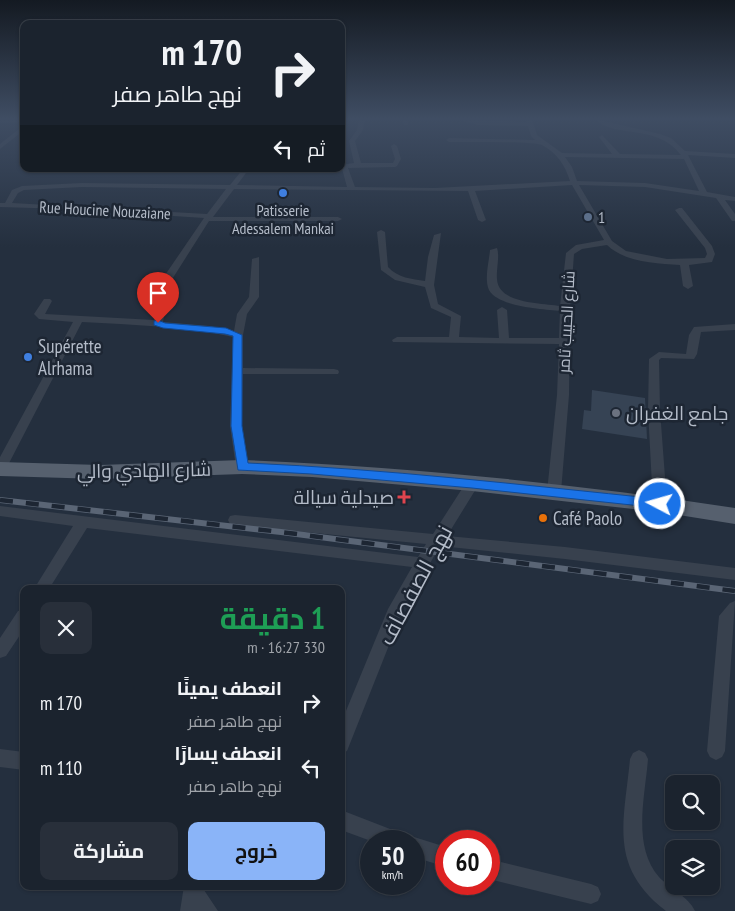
<!DOCTYPE html>
<html lang="ar">
<head>
<meta charset="utf-8">
<style>
	body { margin:0; font-family:"PT Sans Narrow",Cairo,sans-serif; background:#282f3a; color:#f1f3f6; direction:rtl; height:100vh; display:flex; flex-direction:column; font-size:19px; white-space:nowrap }
	* { box-sizing:border-box; margin:0 }
	p { font-size:16px; color:#a0a4aa }
	.icon { flex:none; width:28px; height:28px; fill:none; stroke:currentColor; stroke-width:2; stroke-linecap:round; stroke-linejoin:round }
	.map { position:relative; flex:1; overflow:hidden; direction:ltr }
	.side { position:absolute; left:20px; top:585px; width:325px; height:305px; display:flex; flex-direction:column; background:#1b232e; border-radius:10px; box-shadow:0 1px 4px #0004,0 0 0 1px #39404a; direction:rtl }
	.side>* { flex:none }
	.hud { position:absolute; left:20px; top:20px; width:325px; height:152px; border-radius:10px; box-shadow:0 1px 4px #0004,0 0 0 1px #39404a; direction:rtl; background:#1b232e; color:#f1f3f6; overflow:hidden }
	.tools { position:absolute; left:665px; top:775px; display:grid; gap:10px }
	.tools a { display:grid; place-items:center; width:55px; height:55px; border-radius:10px; background:#1b232e; box-shadow:0 1px 4px #0004,0 0 0 1px #39404a; font-size:25px }
	.speed { position:absolute; left:360px; top:830px; display:flex; gap:10px; font-size:25px; font-weight:700; text-align:center }
	.speed>* { display:grid; place-content:center; width:65px; height:65px; border-radius:50%; background:#1b232e; box-shadow:0 1px 4px #0004,0 0 0 1px #39404a; line-height:1 }
	.speed small { font-size:12px; font-weight:400 }
	.speed .limit { border:8px solid #d22; background:#fff; color:#111 }
	.pin { position:absolute; display:grid; place-items:center; width:42px; height:42px; color:#fff; margin:-51px -21px; border-radius:50% 50% 50% 0; rotate:-45deg; box-shadow:0 0 5px #0007 }
	.pin .icon { rotate:45deg }
	.me { position:absolute; width:55px; margin:-28px; rotate:276deg; stroke-linejoin:round; filter:drop-shadow(0 0 4px #0008) }
	.turn { display:flex; align-items:center; gap:18px; height:105px; padding:0 20px; font-size:22px }
	.turn .icon { width:65px; height:65px; stroke-width:2.5 }
	.turn b { display:block; font-size:35px; line-height:42px }
	.then { display:flex; align-items:center; height:48px; padding:0 20px; background:#0003; gap:10px; font-size:19px }
	.round { display:grid; place-items:center; flex:none; width:52px; height:52px; border-radius:10px; background:#282f3a }
	.head { display:flex; align-items:center; justify-content:space-between; height:85px; padding:0 20px }
	h1 { font-size:30px; font-weight:700; line-height:38px; color:#1e9e55 }
	.cta { display:flex; gap:10px; margin-top:auto; padding:10px 20px }
	.cta a { flex:1; height:58px; border-radius:10px; background:#8ab4f8; color:#111; font-size:20px; font-weight:700; line-height:58px; text-align:center }
	.cta a+a { background:#282f3a; color:#f1f3f6 }
	ul { padding:0; list-style:none }
	li { display:flex; align-items:center; gap:15px; height:65px; padding:0 20px }
	li div { flex:1 }
	li b { display:block; font-size:19px }
	li em { font-style:normal }
	.map>svg:first-child { display:block }
</style>
</head>
<body>
<div class="map">
<svg width="735" height="911" viewBox="0 0 735 911">
	<rect width="100%" height="100%" fill="#242f3e"/>
	<path fill="#364354" d="M592 390 645 398 647 439 582 429 584 410 591 411Z"/>
	<g fill="none" stroke-linecap="round" stroke-linejoin="round">
		<path fill="#38414e" fill-rule="evenodd" d="M0 119H24V122L0 123Z
			M359 119H365L363 130 355 141 361 163H393L395 159 391 146 394 144 397 146 401 159 397 166 395 167 348 168 355 187 435 188 570 181C565 165 557 153 542 145 535 141 463 142 449 142L446 140 449 138 535 140 531 136 528 126 478 125 457 119 527 122 526 119H532L537 135 562 153 612 154 599 137 602 135 620 154 681 155C657 123 614 139 595 119L660 134 671 138 685 151 735 154V158L688 155 707 192 735 197V201L725 200 735 214V221H732L716 198 645 187 579 185 612 241 626 251 667 259 705 258 707 254 705 248 675 210 679 208H682L712 246 715 254 712 262 689 265 693 286 688 289 683 286 680 265C655 263 626 263 607 245L582 249 574 254 570 309 569 395 561 492 559 495H549L547 492 557 395 559 344 393 342 392 340 397 337H449L451 317 431 308 425 287 395 280 381 270 377 232 381 230 385 232 388 267C398 278 412 279 425 281L428 257 434 235 441 233 434 285 438 304 461 316 459 337 499 338 497 310 502 307 507 310 509 338H559L560 311C543 309 498 307 489 290 484 279 489 262 490 250L497 248C500 257 496 269 497 279 498 304 542 303 560 306L566 253 576 245 604 240 572 185 475 191 486 220 482 222 478 220 468 191 234 189 213 217H338L342 219 338 221H209L171 281 163 322 210 326 234 331 237 314 249 297 252 259 259 257V297L247 314 243 335V368L334 369 338 370 339 372 338 374H243L242 426 248 467 242 471 236 467 230 426 233 337C184 326 133 325 82 322L6 469 0 473V457L73 322 39 319 34 314 44 299H50L52 301 45 314 154 320 161 281 204 218 67 209 0 207V203H5L12 190 22 186 82 183 230 185 243 169H249L237 185 347 187 341 165 354 163 349 141 357 130ZM565 157 684 159 699 191 645 183 577 181 572 167ZM82 187 226 189 207 214 12 203 18 193 24 190Z
			M402 119H408V125H404Z
			M24 125V130L0 149V144Z
			M735 324V330L701 332 697 354 694 359 661 358 659 360 660 410 667 504 665 507H655L653 504 648 410 649 359 659 352 686 354 689 335 694 327Z
			M472 479 477 481 479 484 447 536 565 547 735 568V580L565 559 440 546 403 610 347 751 341 754V723L388 609 412 567 87 528 49 589H34L73 526 0 516V506L418 557 426 544 235 525 230 524 228 520 230 516 235 515 433 534 467 481Z
			M735 601 725 751 722 757 716 760 710 757 707 751 719 616 730 603Z
			M24 610V629L6 656 0 658V638L18 611Z
			M0 749 24 752V770L0 767Z
			M639 750 645 753 648 759C645 797 632 846 659 877 670 889 689 897 695 911H666C608 866 624 823 630 759L633 753Z
			M341 810 403 834 406 841H371L341 830Z
			M414 837 446 847V867L414 857V841H406Z
			M489 859 591 884 598 887 601 894 598 901 591 904 489 879Z
			M184 886H204V890L218 911H180Z"/>
		<path fill="#56606e" fill-rule="evenodd" d="M242 460C405 467 573 483 735 508V524L660 512 472 491 312 477 242 474 100 479 0 476V462L100 465Z"/>
		<g stroke="#5a6575" stroke-width="6">
			<path id="rail" d="M0 500 281 532 735 591"/>
		</g>
		<use href="#rail" stroke="#1d2633" stroke-width="4.5" stroke-dasharray="13" stroke-linecap="butt"/>
	</g>
	<linearGradient id="sky" x2="0" y2="1"><stop stop-color="#141a22"/><stop offset="0.48" stop-color="#3f4d63"/><stop offset="1" stop-color="#3f4d63" stop-opacity="0"/></linearGradient>
	<rect width="735" height="247" fill="url(#sky)"/>
	<path fill="#1a73e8" stroke="#114b97" d="M158 320 165 323 226 328 242 335V426L248 463C386 469 523 485 660 499L666 504 660 508 472 488 312 474 238 470 231 426 233 336 225 334 163 328 154 325V321Z"/>
	<g fill="#3f7fe0" stroke="#1d2633" stroke-width="2">
		<circle cx="283" cy="193" r="5"/>
		<circle cx="28" cy="357" r="5"/>
	</g>
	<circle fill="#5c6f8a" stroke="#1d2633" stroke-width="2" cx="588" cy="217" r="5"/>
	<circle fill="#6b7280" stroke="#1d2633" stroke-width="2" cx="616" cy="413" r="5"/>
	<path fill="#e0444e" stroke="#1d2633" stroke-width="2" d="M401.5 489.5h5v5h5v5h-5v5h-5v-5h-5v-5h5z"/>
	<circle fill="#e8710a" stroke="#1d2633" stroke-width="2" cx="543" cy="518" r="5"/>
	<g text-anchor="middle" stroke-width="5" stroke-linejoin="round" paint-order="stroke">
		<g font-size="16" fill="#b4bcc9" stroke="#1d2633">
			<text transform="translate(105 210) rotate(3)" y="6">Rue Houcine Nouzaiane</text>
			<text transform="translate(566 322) rotate(-87)" y="6">شارع الحبيب ثامر</text>
		</g>
		<g font-size="16" fill="#b4bcc9" stroke="#1d2633">
			<text x="283" y="216">Patisserie<tspan x="283" dy="18">Adessalem Mankai</tspan></text>
			<text x="598" y="223" text-anchor="start">1</text>
		</g>
		<g font-size="19" fill="#b4bcc9" stroke="#1d2633" text-anchor="start">
			<text x="38" y="353">Supérette<tspan x="38" dy="22">Alrhama</tspan></text>
			<text x="626" y="420">جامع الغفران</text>
			<text x="394" y="504" text-anchor="end">صيدلية سيالة</text>
			<text x="553" y="525">Café Paolo</text>
		</g>
		<g font-size="19" fill="#b4bcc9" stroke="#1d2633">
			<text transform="translate(144 470) rotate(-1)" y="7">شارع الهادي والي</text>
		</g>
		<g font-size="22" fill="#b4bcc9" stroke="#1d2633">
			<text transform="translate(415 585) rotate(-62)" y="8">نهج الصفصاف</text>
		</g>
	</g>
</svg>
<div class="tools">
<a><svg class="icon" aria-label="search" viewBox="0 0 24 24"><circle cx="10" cy="10" r="6"/><path d="M15 15l6 6"/></svg></a>
<a><svg class="icon" aria-label="layers" viewBox="0 0 24 24"><path d="M12 4l9 5-9 5-9-5zM3 14l9 5 9-5"/></svg></a>
</div>
<div class="speed"><div>50<small>km/h</small></div><div class="limit">60</div></div>
<div class="pin" style="left:158px;top:323px;background:#d93025"><svg class="icon" aria-label="arrive" viewBox="0 0 24 24"><path d="M6 21V4h12l-3 4 3 4H6"/></svg></div>
<svg class="me" style="left:660px;top:504px" viewBox="-20 -20 40 40"><circle r="17" fill="#1a73e8" stroke="#fff" stroke-width="3"/><path d="M0-11L8 9 0 5-8 9z" fill="#fff"/></svg>
<div class="hud">
<div class="turn"><svg class="icon" aria-label="right" viewBox="0 0 24 24"><path d="M7 20v-9h11M14 6l5 5-5 5"/></svg><div><b>170 m</b>نهج طاهر صفر</div></div>
<div class="then">ثم<svg class="icon" aria-label="left" viewBox="0 0 24 24"><path d="M17 20v-9H6M10 6l-5 5 5 5"/></svg></div>
</div>
<section class="side">
<div class="head"><div><h1>1 دقيقة</h1><p>330 m · 16:27</p></div><a class="round"><svg class="icon" aria-label="close" viewBox="0 0 24 24"><path d="M6 6l12 12M18 6L6 18"/></svg></a></div>
<ul>
<li><svg class="icon" aria-label="right" viewBox="0 0 24 24"><path d="M7 20v-9h11M14 6l5 5-5 5"/></svg><div><b>انعطف يمينًا</b><p>نهج طاهر صفر</p></div><em>170 m</em></li>
<li><svg class="icon" aria-label="left" viewBox="0 0 24 24"><path d="M17 20v-9H6M10 6l-5 5 5 5"/></svg><div><b>انعطف يسارًا</b><p>نهج طاهر صفر</p></div><em>110 m</em></li>
</ul>
<div class="cta"><a>خروج</a><a>مشاركة</a></div>
</section>
</div>
</body>
</html>
